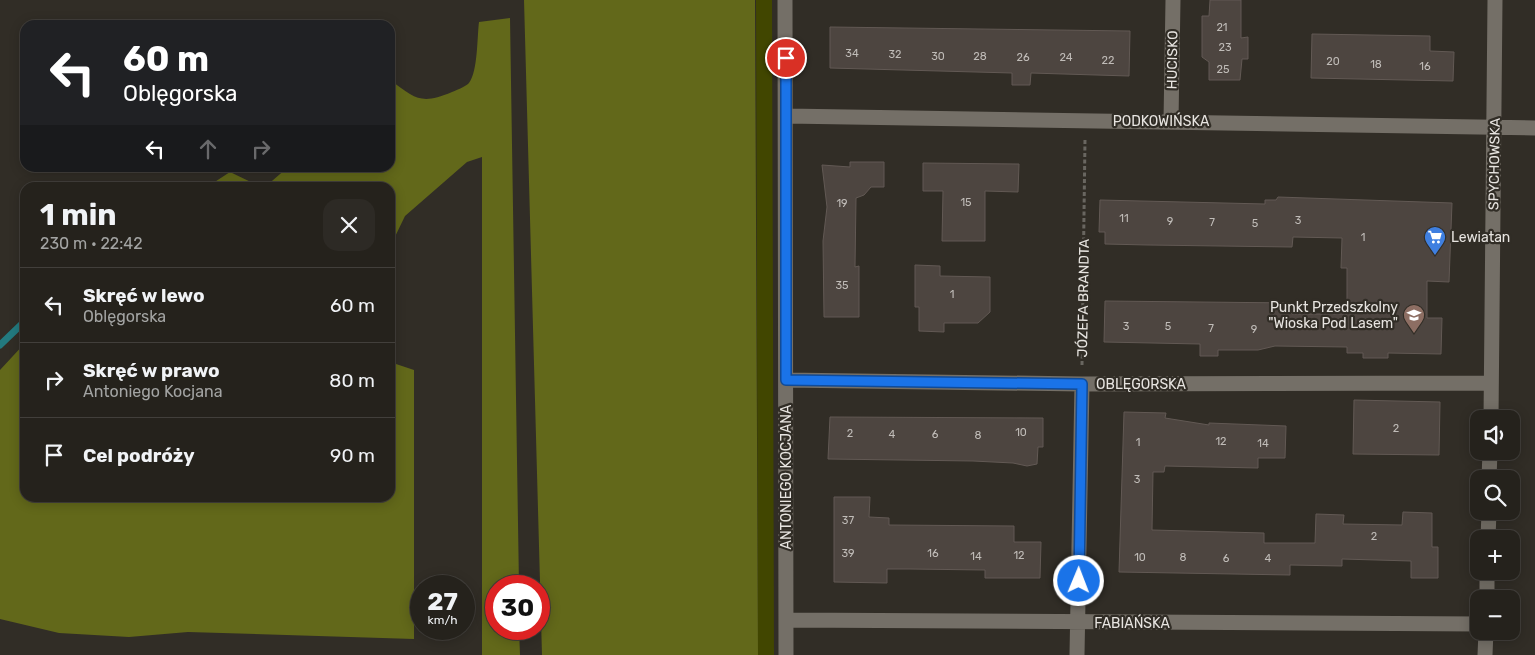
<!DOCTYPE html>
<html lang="pl">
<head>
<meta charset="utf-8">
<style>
	body { margin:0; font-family:Rubik,sans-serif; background:#2d2a25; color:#f1f3f6; height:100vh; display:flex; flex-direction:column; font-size:19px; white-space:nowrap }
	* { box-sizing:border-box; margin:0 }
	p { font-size:16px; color:#a3a4a3 }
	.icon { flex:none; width:28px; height:28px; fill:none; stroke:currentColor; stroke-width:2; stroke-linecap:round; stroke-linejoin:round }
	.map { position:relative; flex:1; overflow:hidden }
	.drawer { position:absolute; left:20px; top:182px; width:375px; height:320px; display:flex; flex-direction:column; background:#25221c; border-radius:15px; box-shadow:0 2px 12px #0003,0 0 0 1px #423f3b }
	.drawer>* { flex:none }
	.banner { position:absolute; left:20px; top:20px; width:375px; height:152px; border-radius:15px; box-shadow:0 2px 12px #0003,0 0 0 1px #423f3b; background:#202124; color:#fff; overflow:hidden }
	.controls { position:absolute; left:1470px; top:410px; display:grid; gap:10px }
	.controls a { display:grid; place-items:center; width:50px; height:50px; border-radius:10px; background:#25221c; box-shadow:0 2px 12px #0003,0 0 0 1px #423f3b; font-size:25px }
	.speed { position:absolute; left:410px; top:575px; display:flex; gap:10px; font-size:25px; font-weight:700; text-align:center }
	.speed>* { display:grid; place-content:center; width:65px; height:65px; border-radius:50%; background:#25221c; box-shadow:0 2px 12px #0003,0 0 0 1px #423f3b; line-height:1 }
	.speed small { font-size:12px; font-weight:400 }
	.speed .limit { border:8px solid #d22; background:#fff; color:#111 }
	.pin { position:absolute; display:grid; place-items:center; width:42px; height:42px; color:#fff; margin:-21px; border:2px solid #fff; border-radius:50%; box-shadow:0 1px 5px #0007 }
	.me { position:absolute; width:55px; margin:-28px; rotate:1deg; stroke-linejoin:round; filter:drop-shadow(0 0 4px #0008) }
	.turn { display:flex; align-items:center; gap:18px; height:105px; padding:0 20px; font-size:22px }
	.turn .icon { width:65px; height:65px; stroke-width:2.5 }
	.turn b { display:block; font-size:35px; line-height:42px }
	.lanes { display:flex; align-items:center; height:48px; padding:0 20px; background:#0003; justify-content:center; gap:25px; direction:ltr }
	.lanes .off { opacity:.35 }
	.round { display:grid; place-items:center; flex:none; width:52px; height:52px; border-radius:15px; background:#2d2a25 }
	.headline { display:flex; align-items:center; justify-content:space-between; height:85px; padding:0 20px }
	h1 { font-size:30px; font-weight:700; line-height:38px }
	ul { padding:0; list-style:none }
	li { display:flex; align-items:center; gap:15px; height:75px; padding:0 20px; border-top:1px solid #423f3b }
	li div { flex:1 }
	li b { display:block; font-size:19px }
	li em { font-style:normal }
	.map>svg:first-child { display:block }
</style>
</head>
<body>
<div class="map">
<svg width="1535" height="655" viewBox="0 0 1535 655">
	<rect width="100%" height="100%" fill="#312d26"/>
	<path fill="#414600" d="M756 0H772L774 655H758Z"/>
	<path fill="#62681a" d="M524 0H755L758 655H542Z
		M510 18 519 586H496V629H519L520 655H482V157L467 162 405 216 390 247V188L265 187 287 168H390V80C416 99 421 105 452 92 457 90 465 87 469 83 478 71 477 37 479 22Z
		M230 172 261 187H207Z
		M25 343V498H390V362L414 370V639L188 632 129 637 59 633 0 619V370Z"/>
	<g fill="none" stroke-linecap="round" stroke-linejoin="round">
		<path stroke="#237a7f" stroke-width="7" d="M0 345 25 321"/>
	</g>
	<path fill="#4d4540" stroke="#625954" d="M1210 0H1241V38L1248 37V59H1242L1240 80H1209V62L1202 57V16H1209Z
		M830 27 1130 31 1129 76 1031 73 1030 85H1012V73L830 68Z
		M1312 34 1430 36V51L1454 52 1453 81 1311 78Z
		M850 162H884V187H871L864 195 856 198 855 267 859 266V317H824L823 241 827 207 822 165 850 167Z
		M923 163 1019 164 1018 192 985 191V241H942L943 191H923Z
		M1278 197 1452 203 1449 282 1427 281V318H1442L1441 354 1388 353V358H1363V353H1347V347L1275 346 1258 350H1218V356H1200V344L1104 342 1105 301 1292 303V314H1347V268H1341L1342 238 1293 237 1292 247 1148 245 1105 244V232H1099L1100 200 1265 204V200H1276Z
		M915 265 940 266V276L990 277V312L978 323H944V332L919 331V307H915Z
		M1354 400 1440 402 1439 455 1353 454Z
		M1124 412 1166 413 1165 418 1209 425V423L1286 426 1285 458H1258V468L1165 466 1164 472H1153L1152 530 1264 533V543H1315L1316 514 1344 515 1343 524 1402 525 1403 512 1432 513V547H1438V578H1411V561L1342 559V566L1290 565V575L1119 572Z
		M830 417 1043 418V447H1038L1037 464 1027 466 1013 463 973 461 828 459Z
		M834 497H870L869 517 889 518V525L1014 526V542H1041L1040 578H985V570L910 569H887V583L834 582Z"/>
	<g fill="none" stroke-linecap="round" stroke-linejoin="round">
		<path stroke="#696660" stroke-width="3" stroke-dasharray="4 2.5" stroke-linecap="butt" d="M1082 365 1085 139"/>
		<path stroke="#746f67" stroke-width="15" d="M785 0 786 655
			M787 116 1535 128
			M1171 121 1173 0
			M786 380 1082 384 1491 383
			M1491 419 1495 0
			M1489 479 1490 451
			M1488 539 1489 511
			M1487 599V571
			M786 620 1479 624
			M1077 655 1082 384
			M1485 655 1486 631"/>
	</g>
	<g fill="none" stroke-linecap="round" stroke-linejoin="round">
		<g stroke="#114b97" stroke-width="12">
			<path id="route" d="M786 58V380L1082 384 1079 581"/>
		</g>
		<use href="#route" stroke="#1a73e8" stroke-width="9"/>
	</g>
	<defs>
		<g id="supermarket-pin" transform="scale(1.125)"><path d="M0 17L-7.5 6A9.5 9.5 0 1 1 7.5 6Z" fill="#3f7fe0" stroke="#312d26"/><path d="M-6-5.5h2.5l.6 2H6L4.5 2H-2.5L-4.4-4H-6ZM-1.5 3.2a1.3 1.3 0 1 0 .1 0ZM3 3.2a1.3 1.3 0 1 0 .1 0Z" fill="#fff"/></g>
		<g id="school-pin" transform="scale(1.125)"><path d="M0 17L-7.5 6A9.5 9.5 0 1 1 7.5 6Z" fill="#8d6e63" stroke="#312d26"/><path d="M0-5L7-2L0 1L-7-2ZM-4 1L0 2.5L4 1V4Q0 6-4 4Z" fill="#fff"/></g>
	</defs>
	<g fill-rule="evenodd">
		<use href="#supermarket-pin" x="1435" y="237"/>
		<use href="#school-pin" x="1414" y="315"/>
	</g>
	<g text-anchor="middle" stroke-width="4.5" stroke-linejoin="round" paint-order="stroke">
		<g font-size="11" fill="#c0bcb8">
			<text x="1222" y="31">21</text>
			<text x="1225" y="51">23</text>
			<text x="852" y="57">34</text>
			<text x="895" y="58">32</text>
			<text x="938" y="60">30</text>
			<text x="980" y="60">28</text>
			<text x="1023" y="61">26</text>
			<text x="1066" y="61">24</text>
			<text x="1108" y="64">22</text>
			<text x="1333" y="65">20</text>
			<text x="1376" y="68">18</text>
			<text x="1425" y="70">16</text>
			<text x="1223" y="73">25</text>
			<text x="966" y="206">15</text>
			<text x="842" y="207">19</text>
			<text x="1124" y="222">11</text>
			<text x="1298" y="224">3</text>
			<text x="1170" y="225">9</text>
			<text x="1212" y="226">7</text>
			<text x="1255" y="227">5</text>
			<text x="1363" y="241">1</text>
			<text x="842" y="289">35</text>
			<text x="952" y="298">1</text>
			<text x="1126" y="330">3</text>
			<text x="1168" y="330">5</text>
			<text x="1211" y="332">7</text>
			<text x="1254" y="333">9</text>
			<text x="1396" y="432">2</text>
			<text x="1021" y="436">10</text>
			<text x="850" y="437">2</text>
			<text x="892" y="438">4</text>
			<text x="935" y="438">6</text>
			<text x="978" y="439">8</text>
			<text x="1221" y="445">12</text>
			<text x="1138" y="446">1</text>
			<text x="1263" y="447">14</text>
			<text x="1137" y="483">3</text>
			<text x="848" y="524">37</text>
			<text x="1374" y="540">2</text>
			<text x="848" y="557">39</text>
			<text x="933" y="557">16</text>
			<text x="1019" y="559">12</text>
			<text x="976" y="560">14</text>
			<text x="1140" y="561">10</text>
			<text x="1183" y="561">8</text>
			<text x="1226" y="562">6</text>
			<text x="1268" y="562">4</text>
		</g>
		<g font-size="14" fill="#e7e4e0" stroke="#312d26">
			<text transform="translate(1172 60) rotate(-89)" y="5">HUCISKO</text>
			<text x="1161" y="126">PODKOWIŃSKA</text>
			<text transform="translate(1494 164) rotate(-89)" y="5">SPYCHOWSKA</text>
			<text transform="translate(1083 298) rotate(-89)" y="5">JÓZEFA BRANDTA</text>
			<text x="1141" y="389">OBLĘGORSKA</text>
			<text transform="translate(786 477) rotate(-90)" y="5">ANTONIEGO KOCJANA</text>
			<text x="1132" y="628">FABIAŃSKA</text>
		</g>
		<g font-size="14" fill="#e7e4e0" stroke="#312d26" text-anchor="start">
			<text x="1451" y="242">Lewiatan</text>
			<text x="1398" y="312" text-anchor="end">Punkt Przedszkolny<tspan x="1398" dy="16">"Wioska Pod Lasem"</tspan></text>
		</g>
	</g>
</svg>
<div class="controls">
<a><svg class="icon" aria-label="sound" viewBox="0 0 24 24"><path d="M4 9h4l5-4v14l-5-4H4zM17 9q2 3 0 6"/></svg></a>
<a><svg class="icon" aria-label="search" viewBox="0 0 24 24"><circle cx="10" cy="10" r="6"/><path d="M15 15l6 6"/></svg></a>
<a>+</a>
<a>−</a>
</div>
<div class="speed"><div>27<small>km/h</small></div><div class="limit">30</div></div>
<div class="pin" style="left:786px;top:58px;background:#d93025"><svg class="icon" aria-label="arrive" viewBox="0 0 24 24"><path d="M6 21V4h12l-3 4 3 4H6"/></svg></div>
<svg class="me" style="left:1079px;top:581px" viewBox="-20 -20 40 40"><circle r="17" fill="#1a73e8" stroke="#fff" stroke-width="3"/><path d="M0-11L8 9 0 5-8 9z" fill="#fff"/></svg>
<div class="banner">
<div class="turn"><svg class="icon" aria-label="left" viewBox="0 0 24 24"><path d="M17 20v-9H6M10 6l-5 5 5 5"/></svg><div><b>60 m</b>Oblęgorska</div></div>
<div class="lanes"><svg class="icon" aria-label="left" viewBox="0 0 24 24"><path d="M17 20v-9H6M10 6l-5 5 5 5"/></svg><svg class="icon off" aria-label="ahead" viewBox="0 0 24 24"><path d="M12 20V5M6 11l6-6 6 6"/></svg><svg class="icon off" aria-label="right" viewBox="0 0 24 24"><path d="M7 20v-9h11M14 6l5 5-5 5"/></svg></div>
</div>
<section class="drawer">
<div class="headline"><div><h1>1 min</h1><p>230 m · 22:42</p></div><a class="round"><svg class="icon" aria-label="close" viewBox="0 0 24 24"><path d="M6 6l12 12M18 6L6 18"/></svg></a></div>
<ul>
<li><svg class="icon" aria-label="left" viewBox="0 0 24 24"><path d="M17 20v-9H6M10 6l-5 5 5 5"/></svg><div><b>Skręć w lewo</b><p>Oblęgorska</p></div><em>60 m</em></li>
<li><svg class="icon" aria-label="right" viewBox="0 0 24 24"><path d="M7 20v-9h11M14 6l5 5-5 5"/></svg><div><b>Skręć w prawo</b><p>Antoniego Kocjana</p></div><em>80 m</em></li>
<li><svg class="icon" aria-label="arrive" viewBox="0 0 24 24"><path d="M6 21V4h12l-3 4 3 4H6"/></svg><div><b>Cel podróży</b></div><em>90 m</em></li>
</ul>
</section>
</div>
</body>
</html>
